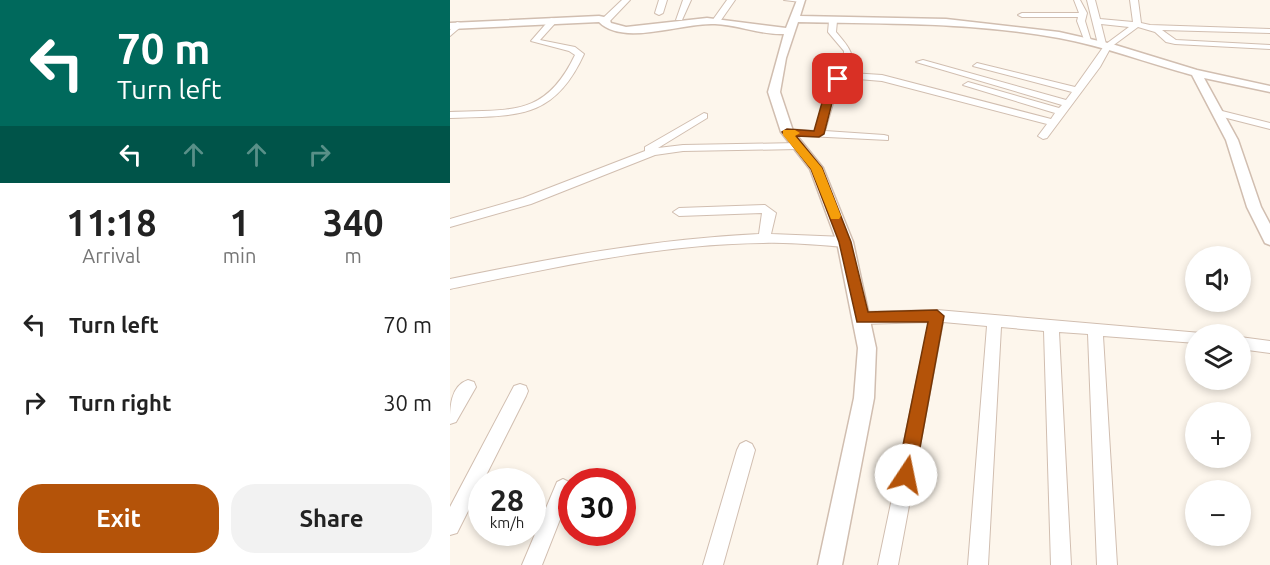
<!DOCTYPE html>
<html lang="en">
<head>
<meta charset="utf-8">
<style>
	body { margin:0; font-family:Ubuntu,sans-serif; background:#f2f2f2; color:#222; height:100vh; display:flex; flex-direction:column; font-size:22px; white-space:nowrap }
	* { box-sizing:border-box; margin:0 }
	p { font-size:20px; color:#767676 }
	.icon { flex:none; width:33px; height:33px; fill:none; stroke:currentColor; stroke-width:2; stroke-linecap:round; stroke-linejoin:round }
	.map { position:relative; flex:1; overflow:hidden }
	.sheet { display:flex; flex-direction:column; background:#fff; width:450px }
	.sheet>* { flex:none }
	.banner { background:#00695c; color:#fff; overflow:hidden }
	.tools { position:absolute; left:735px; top:246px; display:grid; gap:12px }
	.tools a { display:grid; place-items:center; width:66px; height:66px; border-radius:50%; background:#fff; box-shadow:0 3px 9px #0003; font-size:30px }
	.speed { position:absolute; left:18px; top:468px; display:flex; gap:12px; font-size:30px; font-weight:700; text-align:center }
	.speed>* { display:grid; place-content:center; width:78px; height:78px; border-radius:50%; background:#fff; box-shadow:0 3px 9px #0003; line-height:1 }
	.speed small { font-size:15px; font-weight:400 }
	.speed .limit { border:9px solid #d22; background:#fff; color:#111 }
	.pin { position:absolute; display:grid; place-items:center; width:51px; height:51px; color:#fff; margin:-26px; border-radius:12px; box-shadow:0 3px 9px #0006 }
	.me { position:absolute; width:66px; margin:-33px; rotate:11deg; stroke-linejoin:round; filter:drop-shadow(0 0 4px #0008) }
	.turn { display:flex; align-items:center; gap:21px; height:126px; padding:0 18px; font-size:27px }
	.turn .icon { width:78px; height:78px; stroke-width:2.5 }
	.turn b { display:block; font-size:42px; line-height:51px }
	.lanes { display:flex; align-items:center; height:57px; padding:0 18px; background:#0003; justify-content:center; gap:30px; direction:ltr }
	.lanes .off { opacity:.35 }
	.eta { display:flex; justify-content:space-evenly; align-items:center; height:102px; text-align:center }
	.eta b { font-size:36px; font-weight:700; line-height:42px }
	.button { display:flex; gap:12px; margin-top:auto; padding:12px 18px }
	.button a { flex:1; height:69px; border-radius:24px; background:#b45309; color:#fff; font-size:24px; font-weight:700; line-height:69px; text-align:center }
	.button a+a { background:#f2f2f2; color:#222 }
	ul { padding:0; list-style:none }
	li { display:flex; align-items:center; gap:18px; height:78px; padding:0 18px }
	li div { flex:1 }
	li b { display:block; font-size:22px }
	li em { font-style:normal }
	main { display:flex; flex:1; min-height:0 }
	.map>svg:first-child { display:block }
</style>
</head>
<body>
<main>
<section class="sheet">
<div class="banner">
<div class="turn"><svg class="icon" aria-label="left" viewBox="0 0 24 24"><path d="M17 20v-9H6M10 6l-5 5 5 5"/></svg><div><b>70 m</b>Turn left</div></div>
<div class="lanes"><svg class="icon" aria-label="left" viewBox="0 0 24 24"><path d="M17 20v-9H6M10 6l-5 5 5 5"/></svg><svg class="icon off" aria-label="ahead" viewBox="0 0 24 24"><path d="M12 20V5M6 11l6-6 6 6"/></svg><svg class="icon off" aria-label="ahead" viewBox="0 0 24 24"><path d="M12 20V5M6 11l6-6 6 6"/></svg><svg class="icon off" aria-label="right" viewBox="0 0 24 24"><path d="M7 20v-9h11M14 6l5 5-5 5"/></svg></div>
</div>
<div class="eta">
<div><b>11:18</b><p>Arrival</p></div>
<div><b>1</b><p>min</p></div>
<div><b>340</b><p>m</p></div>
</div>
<ul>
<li><svg class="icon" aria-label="left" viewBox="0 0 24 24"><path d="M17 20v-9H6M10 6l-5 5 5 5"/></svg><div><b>Turn left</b></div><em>70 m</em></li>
<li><svg class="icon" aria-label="right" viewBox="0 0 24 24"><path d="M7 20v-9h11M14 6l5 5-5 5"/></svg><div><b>Turn right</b></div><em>30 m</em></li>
</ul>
<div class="button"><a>Exit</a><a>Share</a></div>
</section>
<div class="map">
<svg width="820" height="565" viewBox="0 0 820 565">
	<rect width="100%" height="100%" fill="#fdf6ec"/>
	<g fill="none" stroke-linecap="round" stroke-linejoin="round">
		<g stroke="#d1beb0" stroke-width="2">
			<path id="minor" d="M172 0H180L159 22H153V18Z
				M209 0H217L213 13 209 15 205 13Z
				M233 0H241L232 20H226Z
				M277 0H285L269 23H263L262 21Z
				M334 0H355L351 2Z
				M624 0H630L637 13 635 21 642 44 635 42 627 21 628 17H572L568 15 572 13H629Z
				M637 0H645L650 19 683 22 680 0H688L691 23 700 25 820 29V33L712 30 726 40 820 45V49L725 44 716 42 705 32 688 27 661 47 650 67 597 138 593 139 588 136 597 124 432 81 396 78 389 83 375 131 434 135 438 136V140L337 135 332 132 337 129 365 131 380 82 393 72 394 51 378 32 379 21 383 19 387 21 386 32C397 45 407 55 401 73L432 75 601 119 605 113 513 85 518 82 609 108 612 105 466 62 473 60 616 100 622 92 523 66 527 63 625 87 654 46 648 44ZM651 24 679 27 656 44Z
				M101 18 108 20 90 40 125 47 134 54C103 122 64 115 0 118V112C60 109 95 118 125 55L119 51 81 41Z
				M7 22 14 24 0 36V30Z
				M768 110 820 123V129L765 115V111Z
				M254 113 257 114V118L208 148 233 145 348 143 353 146 348 149 233 151 205 155 81 204 0 227V219L73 198 195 151V147Z
				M315 205 326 213 321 234 395 237 401 242 395 247C368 245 340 242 313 243 209 244 101 268 0 289V279C102 258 205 239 309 234L312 213 229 216 223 212 229 208Z
				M487 310 751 333 752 334H746V343L653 336 667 565H647L638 334 609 332 621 565H601L594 331 551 327 538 565H518L537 326 493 322 448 565H428L479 322 412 324 407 322 405 318 407 314 412 312Z
				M790 337 820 341V353L790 349Z
				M18 380 24 382 26 387 6 422 0 424C0 408 0 386 18 380Z
				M70 384 76 386 78 391 76 396 7 533 0 535V507L64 386Z
				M296 441 302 444 305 450 273 565H253L287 450 290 444Z
				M113 479 119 482 122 489 92 565H72L107 482Z"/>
		</g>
		<g stroke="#d1beb0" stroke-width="3">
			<path id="tertiary" d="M347 0H355L350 16 496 19 609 32 662 44 747 70 820 86V92L754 78 788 140 811 207 820 224V245L815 243 797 207 776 140 742 75C697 63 654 46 609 38 523 22 435 24 348 22L336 58 330 92 343 131 373 168 403 242 426 348 424 398 392 565H368L404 398 408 348 387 242 360 169 331 132 318 92 334 34C311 35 289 25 265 24 232 22 174 47 149 22L0 29V23L149 16 159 18 161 23 176 27 257 18 336 28Z"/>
		</g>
		<use href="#minor" fill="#fff" fill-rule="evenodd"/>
		<use href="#tertiary" fill="#fff" fill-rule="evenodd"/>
	</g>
	<path fill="#b45309" stroke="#753606" stroke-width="1.5" d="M385 77 392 79 383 99 374 134 369 137 346 136 372 168 401 242 418 312 487 310 494 316 465 475 462 481 456 484 449 481 447 475 478 322H407L389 242 361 169 332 132 337 129 364 131 373 99Z"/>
	<path fill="#f59e0b" d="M333 130H345L350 133 345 136 372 168 391 216 389 219H381L361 169 333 135Z"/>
</svg>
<div class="tools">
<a><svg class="icon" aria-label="sound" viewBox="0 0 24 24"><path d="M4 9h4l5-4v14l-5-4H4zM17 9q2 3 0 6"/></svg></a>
<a><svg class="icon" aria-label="layers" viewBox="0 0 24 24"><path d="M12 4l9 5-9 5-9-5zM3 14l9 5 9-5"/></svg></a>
<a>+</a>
<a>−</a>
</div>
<div class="speed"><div>28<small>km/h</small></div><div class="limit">30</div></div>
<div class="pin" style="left:388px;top:79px;background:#d93025"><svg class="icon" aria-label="arrive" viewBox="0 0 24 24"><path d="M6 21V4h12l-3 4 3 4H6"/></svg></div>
<svg class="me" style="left:456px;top:475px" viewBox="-20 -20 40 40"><circle r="19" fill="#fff"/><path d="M0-13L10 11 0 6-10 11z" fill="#b45309"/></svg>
</div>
</main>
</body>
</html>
